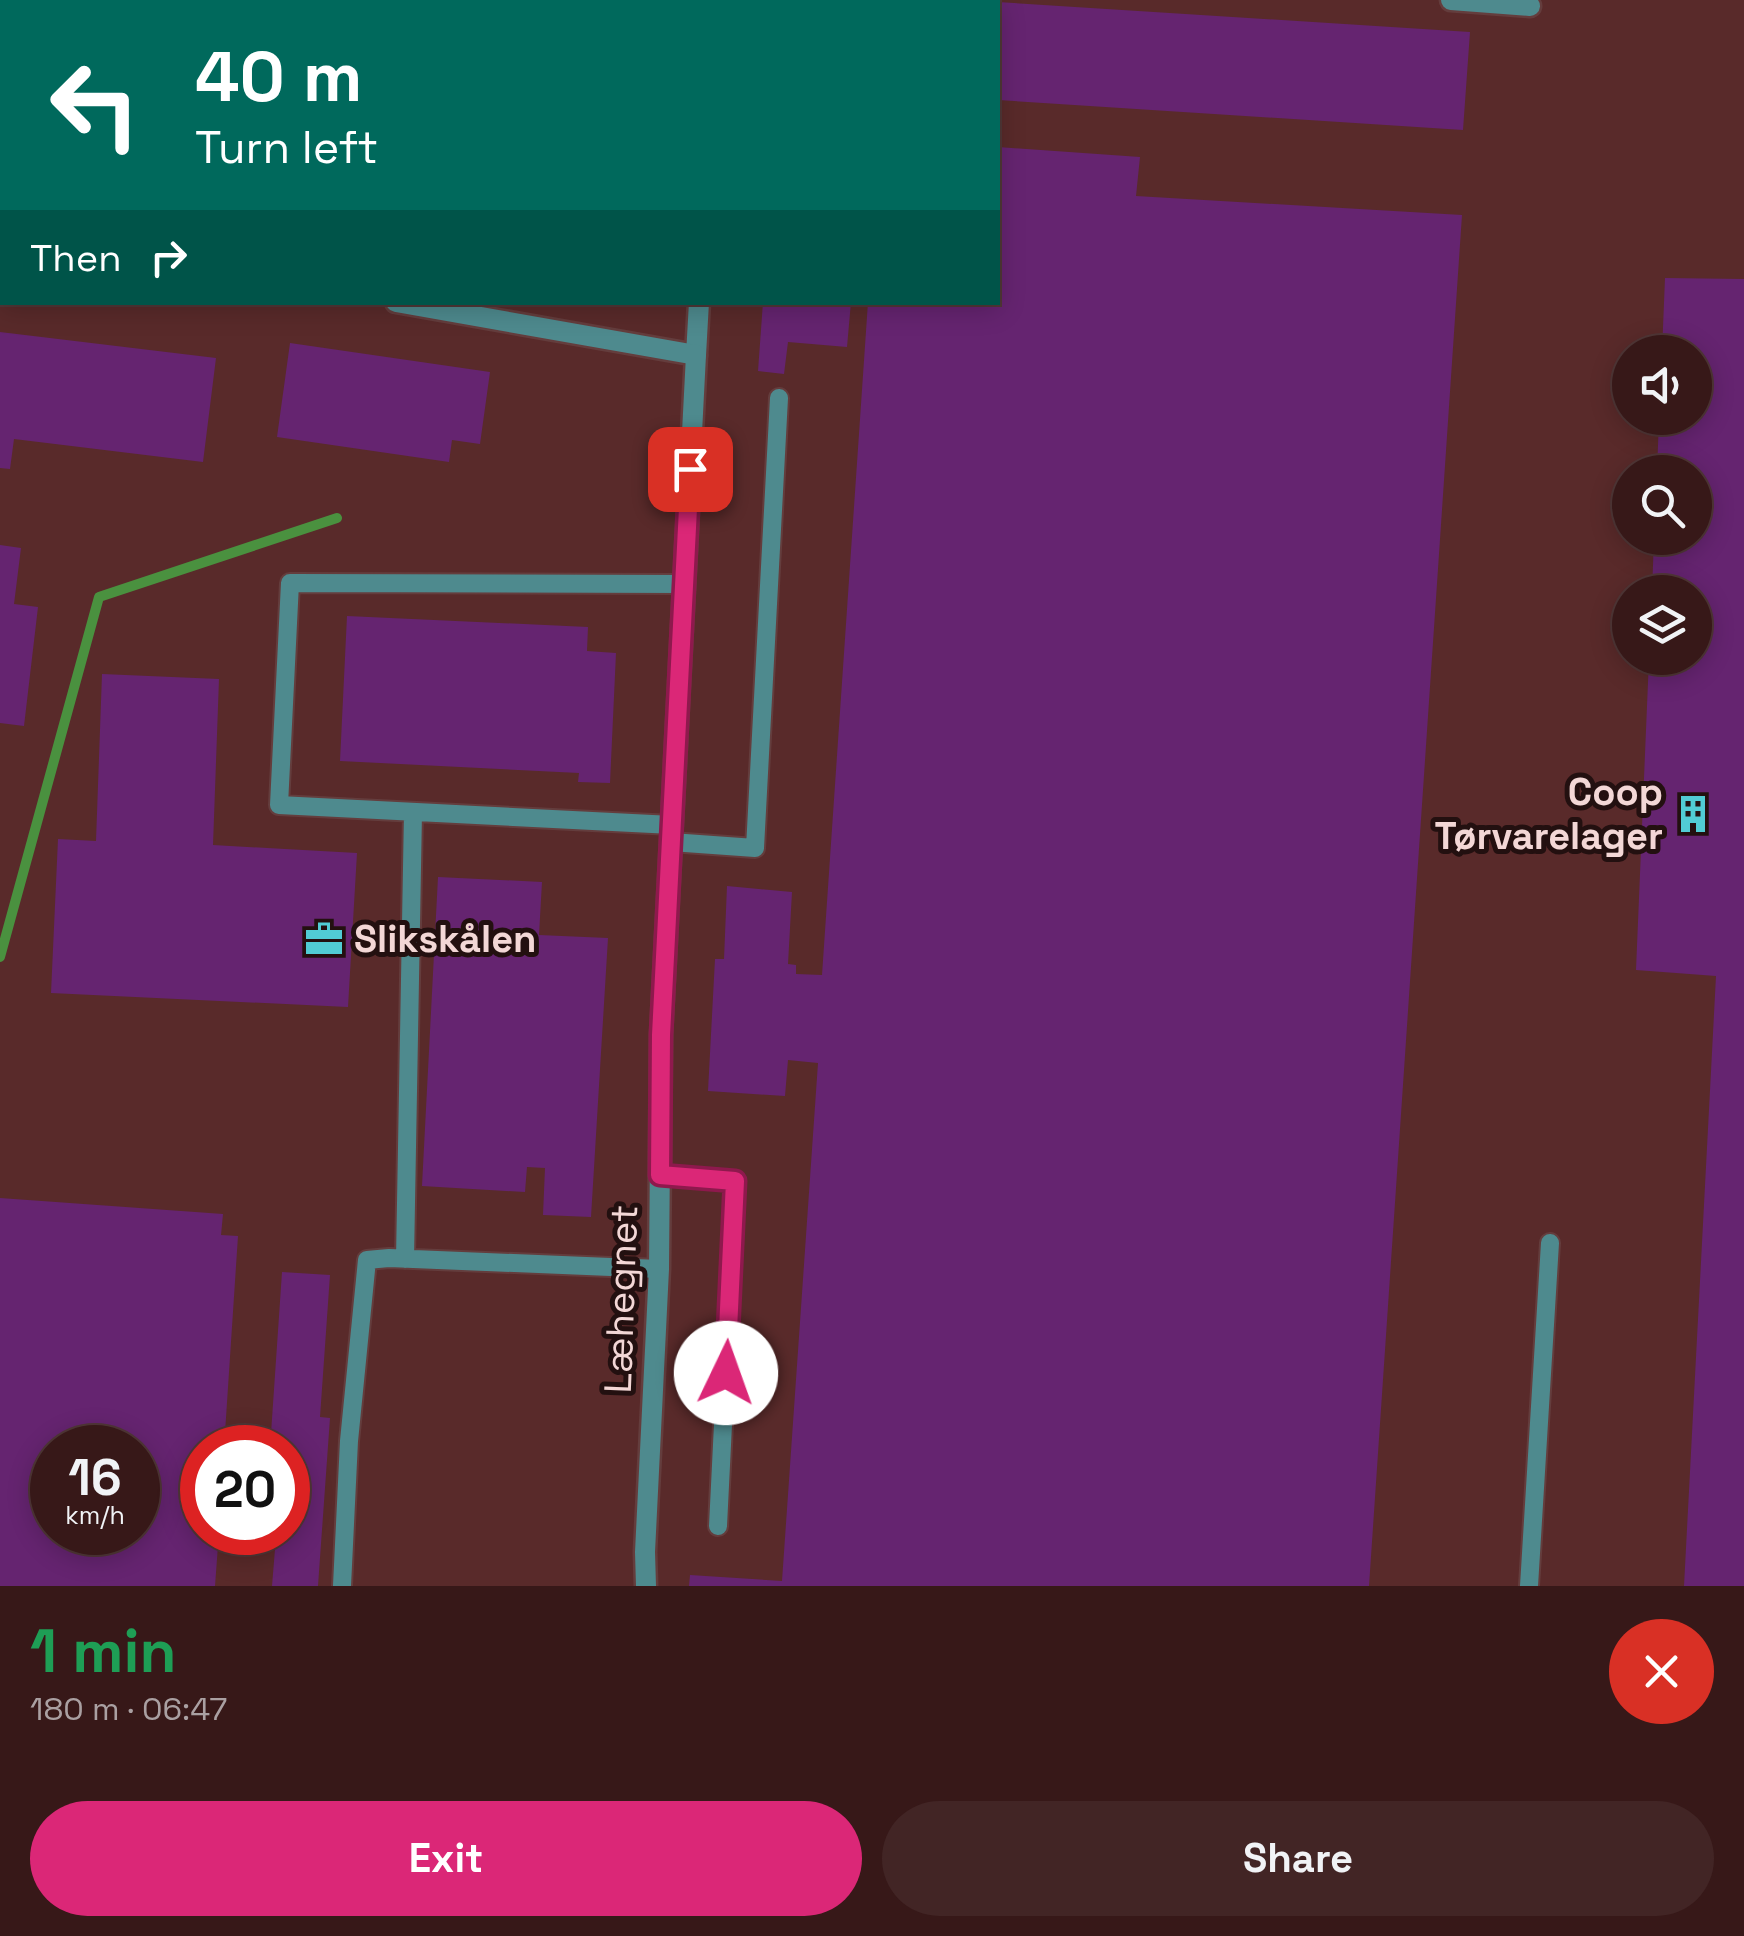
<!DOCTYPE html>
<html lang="en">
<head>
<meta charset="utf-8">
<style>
	body { margin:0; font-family:"Space Grotesk",sans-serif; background:#422525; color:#f1f3f6; height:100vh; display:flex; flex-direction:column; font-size:38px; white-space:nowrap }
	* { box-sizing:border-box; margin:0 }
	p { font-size:32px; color:#aaa0a2 }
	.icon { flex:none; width:55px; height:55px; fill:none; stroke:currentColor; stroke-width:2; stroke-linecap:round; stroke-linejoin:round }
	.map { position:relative; height:1586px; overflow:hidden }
	.side { display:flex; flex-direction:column; background:#371818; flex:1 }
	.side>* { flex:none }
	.hud { position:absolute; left:0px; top:0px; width:1000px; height:305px; box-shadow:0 5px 25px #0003,0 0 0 2px #513737; background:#00695c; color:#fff; overflow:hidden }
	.controls { position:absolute; left:1612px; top:335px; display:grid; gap:20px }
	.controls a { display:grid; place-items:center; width:100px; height:100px; border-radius:50%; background:#371818; box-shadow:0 5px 25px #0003,0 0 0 2px #513737; font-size:50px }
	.speed { position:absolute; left:30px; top:1425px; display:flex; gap:20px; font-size:50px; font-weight:700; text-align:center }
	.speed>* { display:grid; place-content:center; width:130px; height:130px; border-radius:50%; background:#371818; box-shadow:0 5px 25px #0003,0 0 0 2px #513737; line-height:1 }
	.speed small { font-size:25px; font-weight:400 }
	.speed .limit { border:15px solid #d22; background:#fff; color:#111 }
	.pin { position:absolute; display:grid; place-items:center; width:85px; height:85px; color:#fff; margin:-42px; border-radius:20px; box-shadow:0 5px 15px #0006 }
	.me { position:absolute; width:110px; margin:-55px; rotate:3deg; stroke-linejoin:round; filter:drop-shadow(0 0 8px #0008) }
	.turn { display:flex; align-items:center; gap:35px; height:210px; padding:0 30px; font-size:45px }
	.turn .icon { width:130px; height:130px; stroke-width:2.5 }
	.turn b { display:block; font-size:70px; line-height:85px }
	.then { display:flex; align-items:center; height:95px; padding:0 30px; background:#0003; gap:20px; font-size:38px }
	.round { display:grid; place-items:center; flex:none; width:105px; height:105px; border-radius:52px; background:#422525 }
	.overview { display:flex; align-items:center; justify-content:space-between; height:170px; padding:0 30px }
	h1 { font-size:60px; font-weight:800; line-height:75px; color:#1e9e55 }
	.action { display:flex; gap:20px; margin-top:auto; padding:20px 30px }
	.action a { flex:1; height:115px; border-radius:60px; background:#db2777; color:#fff; font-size:40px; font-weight:800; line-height:115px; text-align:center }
	.action a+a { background:#422525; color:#f1f3f6 }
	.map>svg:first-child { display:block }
</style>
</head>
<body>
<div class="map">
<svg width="1744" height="1586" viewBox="0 0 1744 1586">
	<rect width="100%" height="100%" fill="#492020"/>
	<path fill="#592a2a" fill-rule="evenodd" d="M0 0H1744V1586H0ZM2 2H998V302H2ZM1630 352H1695V418H1630ZM1630 472H1695V538H1630ZM1630 592H1695V658H1630ZM52 1448H138V1532H52ZM202 1448H288V1532H202Z"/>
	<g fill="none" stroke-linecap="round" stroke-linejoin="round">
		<path stroke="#4a913f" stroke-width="10" d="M546 2V0
			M0 957 99 597 337 518"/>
	</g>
	<path fill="#652470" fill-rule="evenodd" d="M998 2 1470 32 1463 130 998 100Z
		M998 147 1140 157 1136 196 1462 215 1369 1586H689L690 1575 782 1581 818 1063 788 1060 785 1096 708 1091 715 959H724L727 886 792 892 788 964 796 965V974L822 975 868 302H998Z
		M1665 278 1744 279V1586H1684L1716 976 1636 970 1649 658H1695V592H1652L1654 538H1695V472H1657L1659 418H1695V352H1662Z
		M763 302H851L847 347 788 342 784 374 758 371Z
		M0 332 216 358 203 462 14 439 10 469 0 468Z
		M290 343 490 372 480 444 452 440 449 462 277 437Z
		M0 545 21 548 14 604 38 607 24 726 0 723Z
		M347 616 588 627 587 651 616 653 610 783 578 782 579 773 340 761Z
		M102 674 219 679 213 845 357 853 348 1007 51 993 58 839 96 841Z
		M438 877 542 882 539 935 608 938 591 1217 543 1215 545 1168 527 1167 525 1192 422 1186Z
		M0 1198 223 1214 221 1235 238 1236 224 1448H202V1532H219L215 1586H0ZM52 1448H138V1532H52Z
		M282 1272 330 1275 320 1417 330 1418 318 1586H272L276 1537 262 1535V1532H288V1448H270Z"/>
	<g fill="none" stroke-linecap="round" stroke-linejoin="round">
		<g stroke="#643d3d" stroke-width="22">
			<path id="service" d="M274 2 275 0
				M0 48H2
				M672 825 279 805 290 583 684 584
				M671 842 755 848 779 398
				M660 1175 735 1181 718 1526
				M405 1259 413 812
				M342 1586 349 1441 367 1260 389 1258 659 1269
				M1529 1586 1550 1243"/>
		</g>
		<g stroke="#643d3d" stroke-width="25">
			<path id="minor" d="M1451 0 1530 6
				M787 2 791 0
				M696 355 699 302"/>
		</g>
		<g stroke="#643d3d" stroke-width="25">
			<path id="tertiary" d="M0 243 2 244
				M396 302 696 355 661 1035 659 1269 645 1552 646 1586"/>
		</g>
		<use href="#service" stroke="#4e8a8e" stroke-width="18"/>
		<use href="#minor" stroke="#4e8a8e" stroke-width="20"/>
		<use href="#tertiary" stroke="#4e8a8e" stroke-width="20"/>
	</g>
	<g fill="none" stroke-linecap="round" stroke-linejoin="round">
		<g stroke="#8e194d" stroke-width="25">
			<path id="route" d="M690 469 661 1035 660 1175 735 1181 726 1373"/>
		</g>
		<use href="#route" stroke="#db2777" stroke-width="18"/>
	</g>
	<defs>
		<g id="building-bare" transform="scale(3)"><path d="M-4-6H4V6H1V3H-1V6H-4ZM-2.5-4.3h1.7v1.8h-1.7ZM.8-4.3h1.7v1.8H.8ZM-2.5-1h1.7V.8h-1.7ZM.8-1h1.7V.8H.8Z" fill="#51ccd4" stroke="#231010" stroke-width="2.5" paint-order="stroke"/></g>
		<g id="office-bare" transform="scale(3)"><path d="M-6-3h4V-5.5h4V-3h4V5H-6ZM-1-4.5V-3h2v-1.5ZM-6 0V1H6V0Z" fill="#51ccd4" stroke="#231010" stroke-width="2.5" paint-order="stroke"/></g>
	</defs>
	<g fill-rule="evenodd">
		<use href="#building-bare" x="1693" y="814"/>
		<use href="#office-bare" x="324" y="939"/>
	</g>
	<g text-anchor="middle" stroke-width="10" stroke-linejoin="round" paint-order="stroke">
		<g font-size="38" font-weight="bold" fill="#f3d7d6" stroke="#231010" text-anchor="end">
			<text x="1663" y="805">Coop<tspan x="1663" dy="44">Tørvarelager</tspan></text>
			<text x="354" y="952" text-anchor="start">Slikskålen</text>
		</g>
		<g font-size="38" fill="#f3d7d6" stroke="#231010">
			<text transform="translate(621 1299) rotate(-88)" y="13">Læhegnet</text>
		</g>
	</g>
</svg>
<div class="controls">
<a><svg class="icon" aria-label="sound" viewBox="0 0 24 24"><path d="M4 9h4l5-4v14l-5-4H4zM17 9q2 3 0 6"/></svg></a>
<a><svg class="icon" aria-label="search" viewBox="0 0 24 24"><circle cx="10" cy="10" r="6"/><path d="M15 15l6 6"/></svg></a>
<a><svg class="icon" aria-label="layers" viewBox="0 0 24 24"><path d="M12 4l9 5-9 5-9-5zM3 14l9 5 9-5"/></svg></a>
</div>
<div class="speed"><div>16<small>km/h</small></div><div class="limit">20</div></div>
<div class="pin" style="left:690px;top:469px;background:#d93025"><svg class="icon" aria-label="arrive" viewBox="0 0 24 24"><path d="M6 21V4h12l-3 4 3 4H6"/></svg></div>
<svg class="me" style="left:726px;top:1373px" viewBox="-20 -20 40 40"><circle r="19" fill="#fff"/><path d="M0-13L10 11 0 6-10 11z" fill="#db2777"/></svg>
<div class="hud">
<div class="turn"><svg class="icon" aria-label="left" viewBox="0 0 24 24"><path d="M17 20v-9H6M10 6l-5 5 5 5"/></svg><div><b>40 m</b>Turn left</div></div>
<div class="then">Then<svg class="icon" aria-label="right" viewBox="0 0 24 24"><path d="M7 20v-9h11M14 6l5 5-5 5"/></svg></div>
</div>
</div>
<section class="side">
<div class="overview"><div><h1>1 min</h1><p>180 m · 06:47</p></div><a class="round" style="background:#d93025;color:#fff"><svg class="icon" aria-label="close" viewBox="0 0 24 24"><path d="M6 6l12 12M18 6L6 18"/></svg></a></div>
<div class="action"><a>Exit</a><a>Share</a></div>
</section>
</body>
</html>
